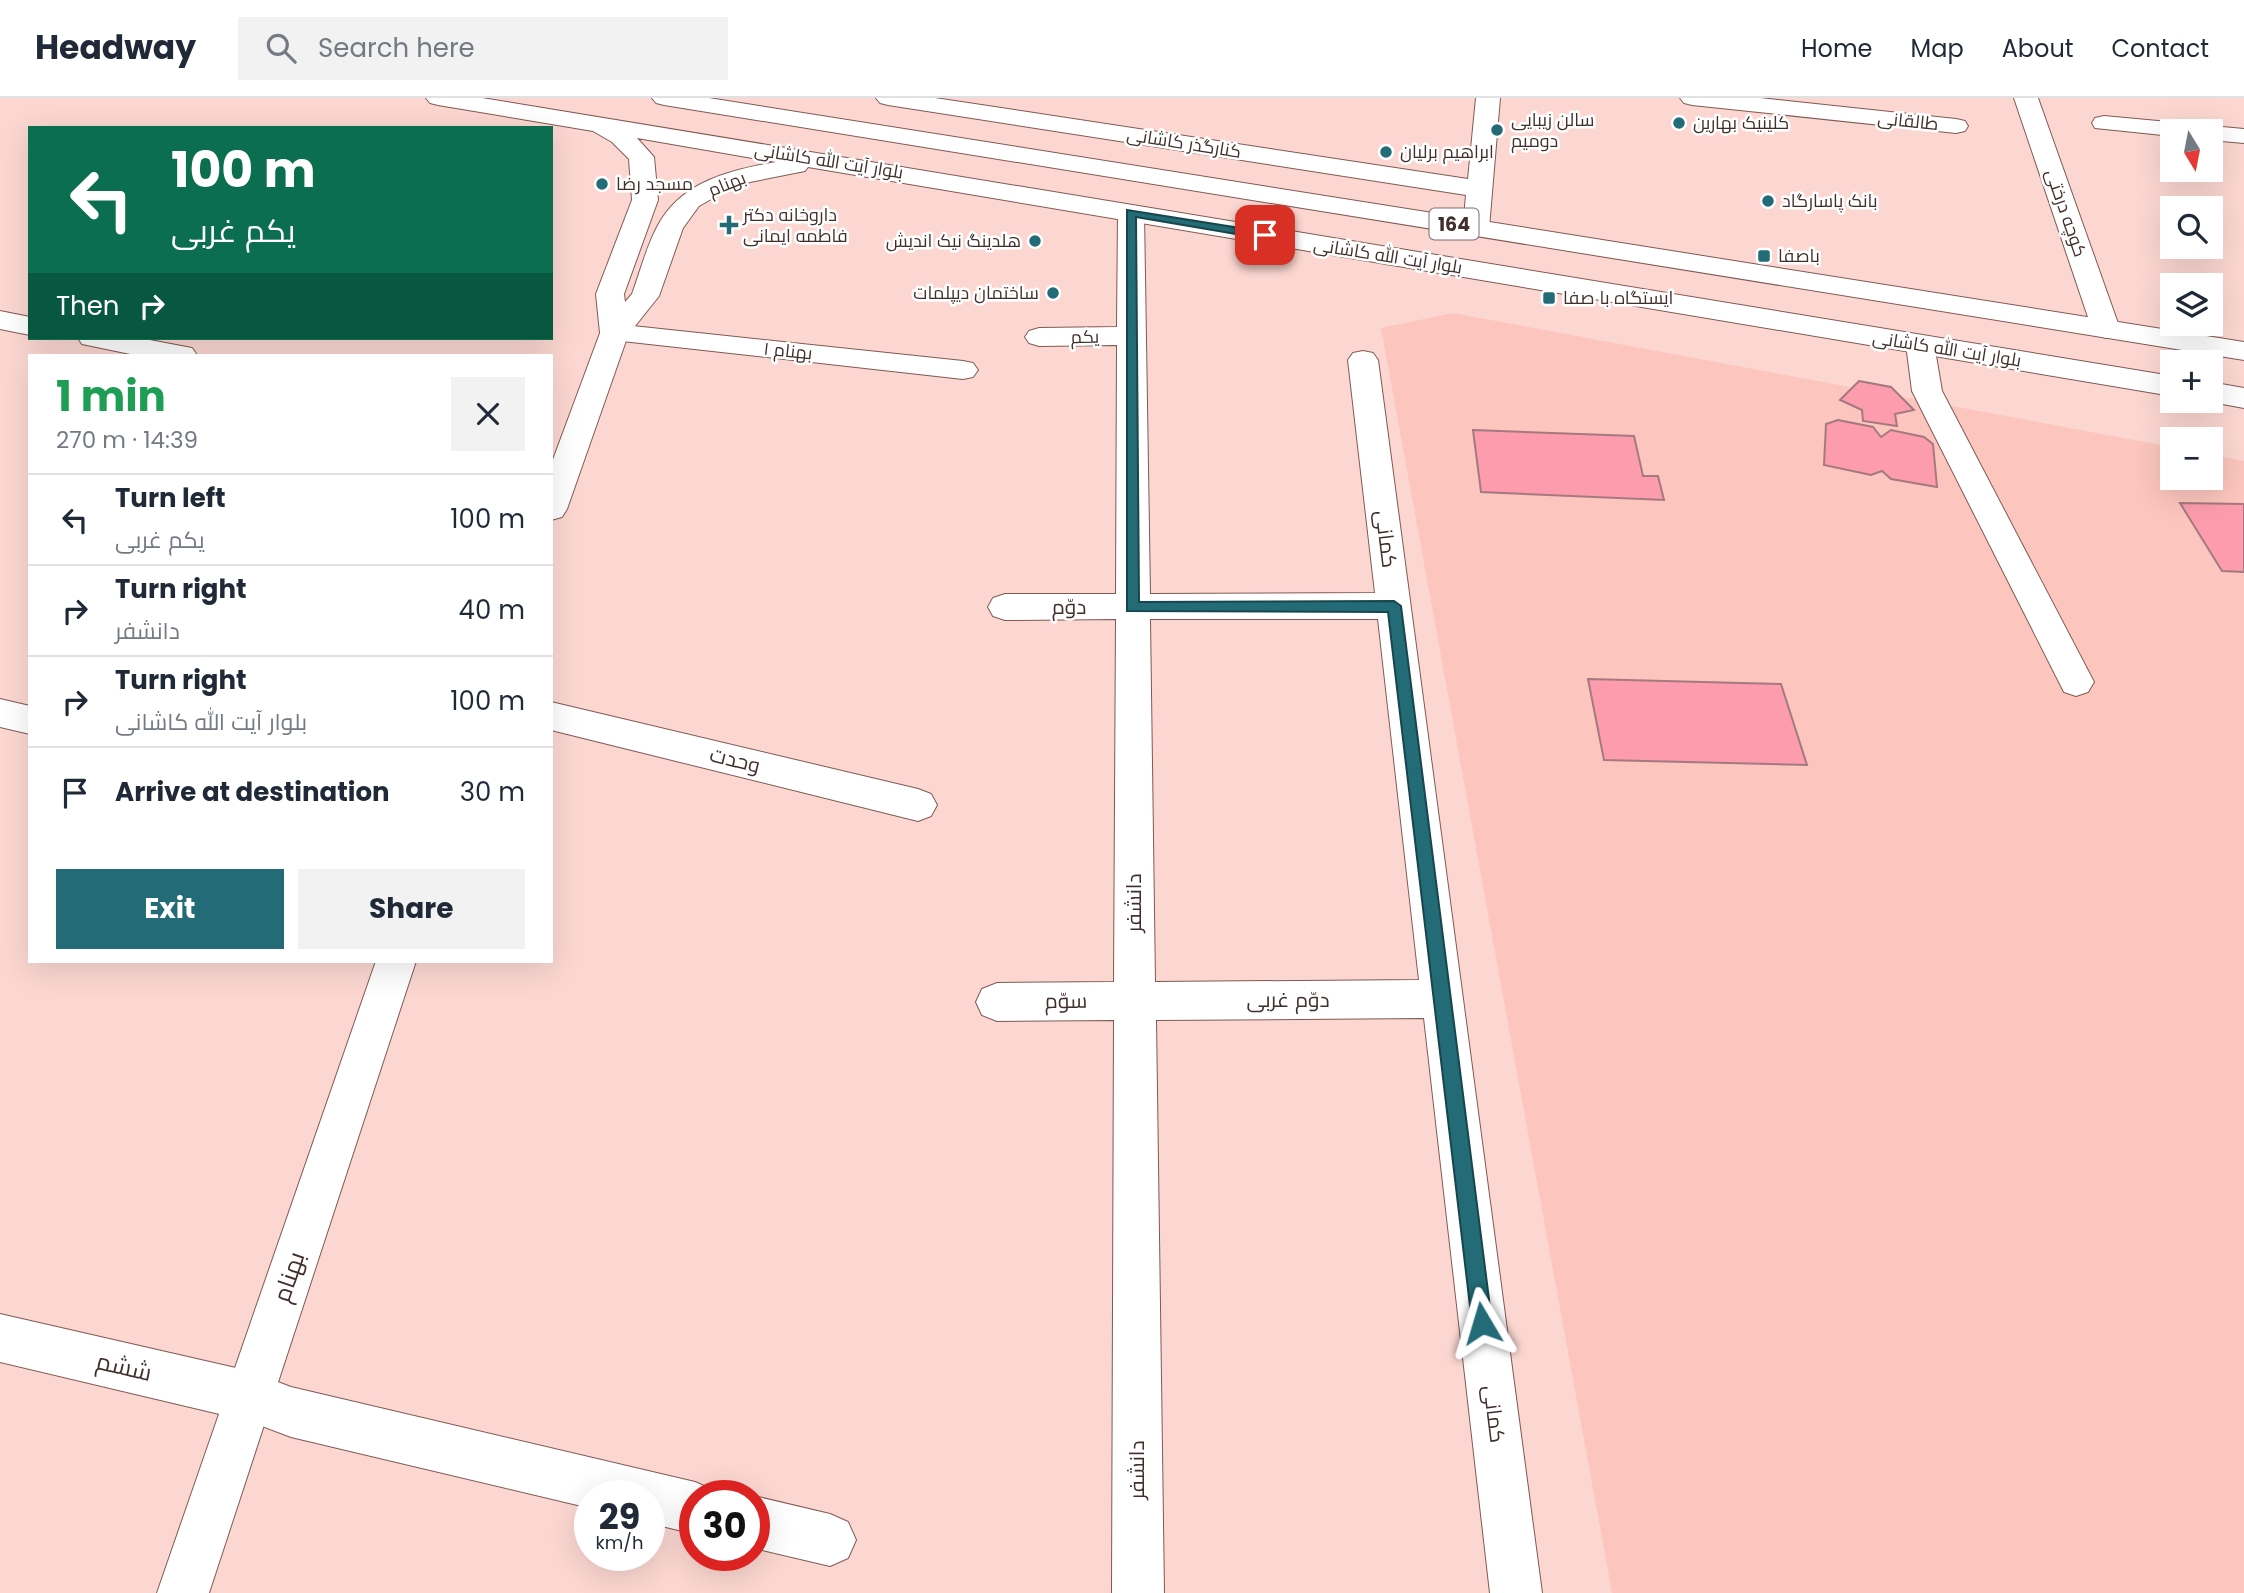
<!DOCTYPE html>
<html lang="en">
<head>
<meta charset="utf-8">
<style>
	body { margin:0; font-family:Poppins,Cairo,sans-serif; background:#f2f2f3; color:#1f2937; height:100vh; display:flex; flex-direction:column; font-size:26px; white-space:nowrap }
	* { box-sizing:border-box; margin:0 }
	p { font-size:23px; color:#747a83 }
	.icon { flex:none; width:38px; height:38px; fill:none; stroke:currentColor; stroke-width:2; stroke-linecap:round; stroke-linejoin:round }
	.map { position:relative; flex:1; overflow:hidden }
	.sheet { position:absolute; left:28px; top:256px; width:525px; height:609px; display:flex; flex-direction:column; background:#fff; border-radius:0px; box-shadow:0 7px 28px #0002 }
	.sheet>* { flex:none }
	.banner { position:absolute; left:28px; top:28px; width:525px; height:214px; border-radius:0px; box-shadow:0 7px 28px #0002; background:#0b6e4f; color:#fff; overflow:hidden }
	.needle { width:46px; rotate:170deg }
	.buttons { position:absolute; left:2160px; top:21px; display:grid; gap:14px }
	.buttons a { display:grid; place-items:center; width:63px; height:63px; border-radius:0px; background:#fff; box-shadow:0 7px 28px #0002; font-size:35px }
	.speed { position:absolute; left:574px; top:1382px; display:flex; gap:14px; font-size:35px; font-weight:700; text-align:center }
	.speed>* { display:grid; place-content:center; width:91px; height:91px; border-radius:50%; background:#fff; box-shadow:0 7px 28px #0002; line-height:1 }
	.speed small { font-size:18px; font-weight:400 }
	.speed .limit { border:10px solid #d22; background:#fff; color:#111 }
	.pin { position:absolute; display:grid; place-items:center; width:60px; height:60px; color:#fff; margin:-30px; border-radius:14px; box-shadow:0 4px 10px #0006 }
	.me { position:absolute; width:77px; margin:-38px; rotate:353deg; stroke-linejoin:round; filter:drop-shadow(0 0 5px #0008) }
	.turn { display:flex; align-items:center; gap:24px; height:147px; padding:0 28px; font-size:32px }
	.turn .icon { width:91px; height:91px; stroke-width:2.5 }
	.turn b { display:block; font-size:49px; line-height:60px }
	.then { display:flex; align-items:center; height:66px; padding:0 28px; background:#0003; gap:14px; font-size:26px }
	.round { display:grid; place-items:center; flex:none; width:74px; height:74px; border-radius:0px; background:#f2f2f3 }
	.summary { display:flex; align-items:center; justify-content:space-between; height:119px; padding:0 28px }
	h1 { font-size:42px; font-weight:700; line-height:52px; color:#1e9e55 }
	.cta { display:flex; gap:14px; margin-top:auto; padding:14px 28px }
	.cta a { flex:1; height:80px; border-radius:0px; background:#236c77; color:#fff; font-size:28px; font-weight:700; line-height:80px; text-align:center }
	.cta a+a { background:#f2f2f3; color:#1f2937 }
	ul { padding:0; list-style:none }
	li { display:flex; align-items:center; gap:21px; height:91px; padding:0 28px; border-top:2px solid #e0e1e3 }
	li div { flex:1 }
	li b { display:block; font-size:26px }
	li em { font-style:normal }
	header { display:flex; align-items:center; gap:42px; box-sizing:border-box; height:98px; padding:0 35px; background:#fff; border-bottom:2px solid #e0e1e3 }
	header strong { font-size:33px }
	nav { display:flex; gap:38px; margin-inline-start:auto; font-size:24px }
	.search { width:490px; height:63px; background:#f2f2f3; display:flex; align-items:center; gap:18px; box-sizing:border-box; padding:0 24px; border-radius:0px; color:#747a83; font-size:26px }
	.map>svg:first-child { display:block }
</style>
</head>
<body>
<header>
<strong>Headway</strong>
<div class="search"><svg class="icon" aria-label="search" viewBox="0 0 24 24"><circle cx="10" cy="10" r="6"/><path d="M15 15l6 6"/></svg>Search here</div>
<nav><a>Home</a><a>Map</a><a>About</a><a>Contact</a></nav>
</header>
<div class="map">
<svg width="2244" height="1495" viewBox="0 0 2244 1495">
	<rect width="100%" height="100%" fill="#fcd7d1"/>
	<path fill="#fcc6be" d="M1453 215 2172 349V380H2210V357L2244 363V1495H1612L1381 230Z"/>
	<path fill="#fd9cad" stroke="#a47980" stroke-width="2" d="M1859 283 1891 289 1914 312 1895 316 1897 328 1863 323 1862 312 1840 302Z
		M1838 322 1873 329 1881 339 1891 332 1924 339 1933 346 1937 389 1891 381 1882 373 1871 377 1824 367 1826 326Z
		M1473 332 1634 338 1643 378H1658L1664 402 1481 394Z
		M2180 405 2244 406V474L2222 473Z
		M1588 581 1781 586 1807 667 1604 662Z"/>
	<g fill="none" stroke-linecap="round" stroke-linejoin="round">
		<g stroke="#805953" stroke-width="2">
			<path id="minor" d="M876 0H935L1468 81 1476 0H1500L1489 130 1485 136 1476 138 1467 136 1463 130 1466 97 888 7 880 5Z
				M1680 0H1760L1956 21 1965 23 1968 28 1965 33 1956 35 1692 7 1684 5Z
				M2014 0H2038L2120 231 2116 237 2106 240 2096 237 2092 231Z
				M2104 18 2244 31V45L2210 42V33H2172V38L2095 30 2092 25 2095 20Z
				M1131 107 1140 109 1144 115 1150 496 1375 495 1348 262 1353 255 1363 253 1373 255 1378 262 1542 1495H1490L1424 920 1156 922 1164 1495H1112L1114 922 997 923 982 917 976 904 982 891 997 885 1114 884 1116 521 1005 522 993 518 988 509 993 500 1005 496H1116L1117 247 1039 248 1029 245 1025 239 1029 233 1039 230 1117 229 1118 115 1122 109ZM1150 521H1378L1419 882 1155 884Z
				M0 213 30 219V237L0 231Z
				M614 226 963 263 973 265 978 272 973 279 963 281 604 241 600 235 604 229Z
				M1920 237 1930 240 1934 246 1942 293 2094 584 2088 594 2076 598 2064 594 1912 293 1906 246 1910 240Z
				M78 240H139L192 250 197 257H135L82 246Z
				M0 601 30 608V636L0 629Z
				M551 604 918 691 931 696 937 707 931 718 918 723 551 632Z
				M0 1216 249 1273 291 1289 695 1384 713 1392 716 1398H695V1436L649 1425V1398H590V1410L291 1339 249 1323 0 1264Z
				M754 1398 830 1416 848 1424 856 1442 848 1460 830 1468 754 1450Z"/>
		</g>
		<g stroke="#805953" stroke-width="2">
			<path id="major" d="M426 0H482L2172 278V298L808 69 805 73 750 84 727 92 699 108 683 130 659 198 628 237 567 411 562 419 551 422V367L600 235 596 196 632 102 629 61 612 44 593 33 438 7 430 5ZM637 40 776 64C729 72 680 84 657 129 646 150 640 174 632 196L625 204 624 196 658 102 654 59Z
				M652 0H709L2244 244V262L664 7 656 5Z
				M2210 284 2244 290V310L2206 303H2210Z
				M376 863H416L209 1495H157Z"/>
		</g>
		<use href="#minor" fill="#fff" fill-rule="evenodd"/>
		<use href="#major" fill="#fff" fill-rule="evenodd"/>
	</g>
	<path fill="#236c77" stroke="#17464d" stroke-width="2" d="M1127 112 1265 134 1270 137 1265 141 1136 119 1139 504 1394 503 1401 508 1492 1225 1489 1232 1482 1235 1475 1232 1472 1225 1388 514 1127 513Z"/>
	<g fill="#236c77" stroke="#fff" stroke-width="2.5">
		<circle cx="1679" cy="25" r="7"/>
		<circle cx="1497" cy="32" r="7"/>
		<circle cx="1386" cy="54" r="7"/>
		<circle cx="602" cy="86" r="7"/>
		<circle cx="1768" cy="103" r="7"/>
		<path d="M725.5 116.5h7v7h7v7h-7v7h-7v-7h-7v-7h7z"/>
		<circle cx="1035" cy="143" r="7"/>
		<rect x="1757" y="151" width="14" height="14" rx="3.5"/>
		<circle cx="1053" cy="195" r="7"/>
		<rect x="1542" y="193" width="14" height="14" rx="3.5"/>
	</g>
	<g text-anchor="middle" stroke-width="5" stroke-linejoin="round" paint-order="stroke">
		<g font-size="18" fill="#412f2c" stroke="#fff" text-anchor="start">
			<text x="1511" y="28">سالن زیبایی<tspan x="1511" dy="21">دومیم</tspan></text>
			<text x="1693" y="31">کلینیک بهارین</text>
			<text x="1400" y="60">ابراهیم برلیان</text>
			<text x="616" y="92">مسجد رضا</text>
			<text x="1782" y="109">بانک پاسارگاد</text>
			<text x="743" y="123">داروخانه دکتر<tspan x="743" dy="21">فاطمه ایمانی</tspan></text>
			<text x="1021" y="149" text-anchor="end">هلدینگ نیک اندیش</text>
			<text x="1778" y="164">باصفا</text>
			<text x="1039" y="201" text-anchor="end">ساختمان دیپلمات</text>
			<text x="1563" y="206">ایستگاه با صفا</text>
		</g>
		<g font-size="18" fill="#412f2c" stroke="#fff">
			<text transform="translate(1908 23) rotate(6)" y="6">طالقانی</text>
			<text transform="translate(1184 45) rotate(9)" y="6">کنارگذر کاشانی</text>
			<text transform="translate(829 63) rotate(9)" y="6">بلوار آیت الله کاشانی</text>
			<text transform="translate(727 86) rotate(-22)" y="6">بهنام</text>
			<text transform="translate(2066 115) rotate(71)" y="6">کوچه درختی</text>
			<text transform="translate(1388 158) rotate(9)" y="6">بلوار آیت الله کاشانی</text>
			<text transform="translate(1085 239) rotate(-1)" y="6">یکم</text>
			<text transform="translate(1947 251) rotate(9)" y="6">بلوار آیت الله کاشانی</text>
			<text transform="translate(788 253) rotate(6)" y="6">بهنام ۱</text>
		</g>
		<rect fill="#fff" stroke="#7a6d6b" stroke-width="2" x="1429.5" y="110.5" width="49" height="31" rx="5"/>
		<g font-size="19" font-weight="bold" fill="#412f2c">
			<text x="1454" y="133">164</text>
		</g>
		<g font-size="21" fill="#412f2c" stroke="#fff">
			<text transform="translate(1386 441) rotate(83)" y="7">کمانی</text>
			<text x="1069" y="516">دوّم</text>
			<text transform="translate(735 662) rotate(14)" y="7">وحدت</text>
			<text transform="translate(1134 805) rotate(-90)" y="7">دانشفر</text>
			<text x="1288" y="909">دوّم غربی</text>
			<text transform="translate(1066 903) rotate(-1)" y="7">سوّم</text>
			<text transform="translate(1494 1316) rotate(83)" y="7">کمانی</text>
			<text transform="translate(1137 1372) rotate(-90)" y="7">دانشفر</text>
		</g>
		<g font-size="24" fill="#412f2c" stroke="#fff">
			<text transform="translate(289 1179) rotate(-71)" y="8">بهنام</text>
			<text transform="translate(124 1269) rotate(13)" y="8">ششم</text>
		</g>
	</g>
</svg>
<div class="buttons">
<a><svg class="needle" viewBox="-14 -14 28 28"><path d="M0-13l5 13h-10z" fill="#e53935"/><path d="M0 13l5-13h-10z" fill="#747a83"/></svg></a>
<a><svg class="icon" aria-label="search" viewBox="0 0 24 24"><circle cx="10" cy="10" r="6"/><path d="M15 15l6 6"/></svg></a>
<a><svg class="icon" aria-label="layers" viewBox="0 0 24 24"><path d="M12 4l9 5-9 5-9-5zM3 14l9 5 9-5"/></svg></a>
<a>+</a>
<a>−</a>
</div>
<div class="speed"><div>29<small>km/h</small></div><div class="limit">30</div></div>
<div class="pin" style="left:1265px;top:137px;background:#d93025"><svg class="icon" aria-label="arrive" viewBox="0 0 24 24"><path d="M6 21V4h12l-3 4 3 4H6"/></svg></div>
<svg class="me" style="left:1482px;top:1225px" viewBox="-20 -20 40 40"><path d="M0-17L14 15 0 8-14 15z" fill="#236c77" stroke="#fff" stroke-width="4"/></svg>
<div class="banner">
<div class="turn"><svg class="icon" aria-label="left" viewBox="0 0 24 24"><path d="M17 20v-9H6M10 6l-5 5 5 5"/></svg><div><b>100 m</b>یکم غربی</div></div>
<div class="then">Then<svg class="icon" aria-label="right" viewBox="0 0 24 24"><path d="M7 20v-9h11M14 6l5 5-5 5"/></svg></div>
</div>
<section class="sheet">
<div class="summary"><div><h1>1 min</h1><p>270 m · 14:39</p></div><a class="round"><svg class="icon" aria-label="close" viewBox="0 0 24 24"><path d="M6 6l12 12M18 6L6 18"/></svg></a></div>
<ul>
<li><svg class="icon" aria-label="left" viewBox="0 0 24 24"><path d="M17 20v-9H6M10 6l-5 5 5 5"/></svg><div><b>Turn left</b><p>یکم غربی</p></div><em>100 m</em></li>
<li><svg class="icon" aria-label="right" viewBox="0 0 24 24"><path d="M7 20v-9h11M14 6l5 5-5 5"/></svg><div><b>Turn right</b><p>دانشفر</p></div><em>40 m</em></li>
<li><svg class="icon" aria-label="right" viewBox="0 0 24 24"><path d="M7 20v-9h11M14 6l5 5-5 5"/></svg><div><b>Turn right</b><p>بلوار آیت الله کاشانی</p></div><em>100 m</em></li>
<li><svg class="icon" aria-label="arrive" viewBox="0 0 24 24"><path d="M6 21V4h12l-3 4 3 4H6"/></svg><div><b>Arrive at destination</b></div><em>30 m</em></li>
</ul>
<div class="cta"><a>Exit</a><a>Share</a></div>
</section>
</div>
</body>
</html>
